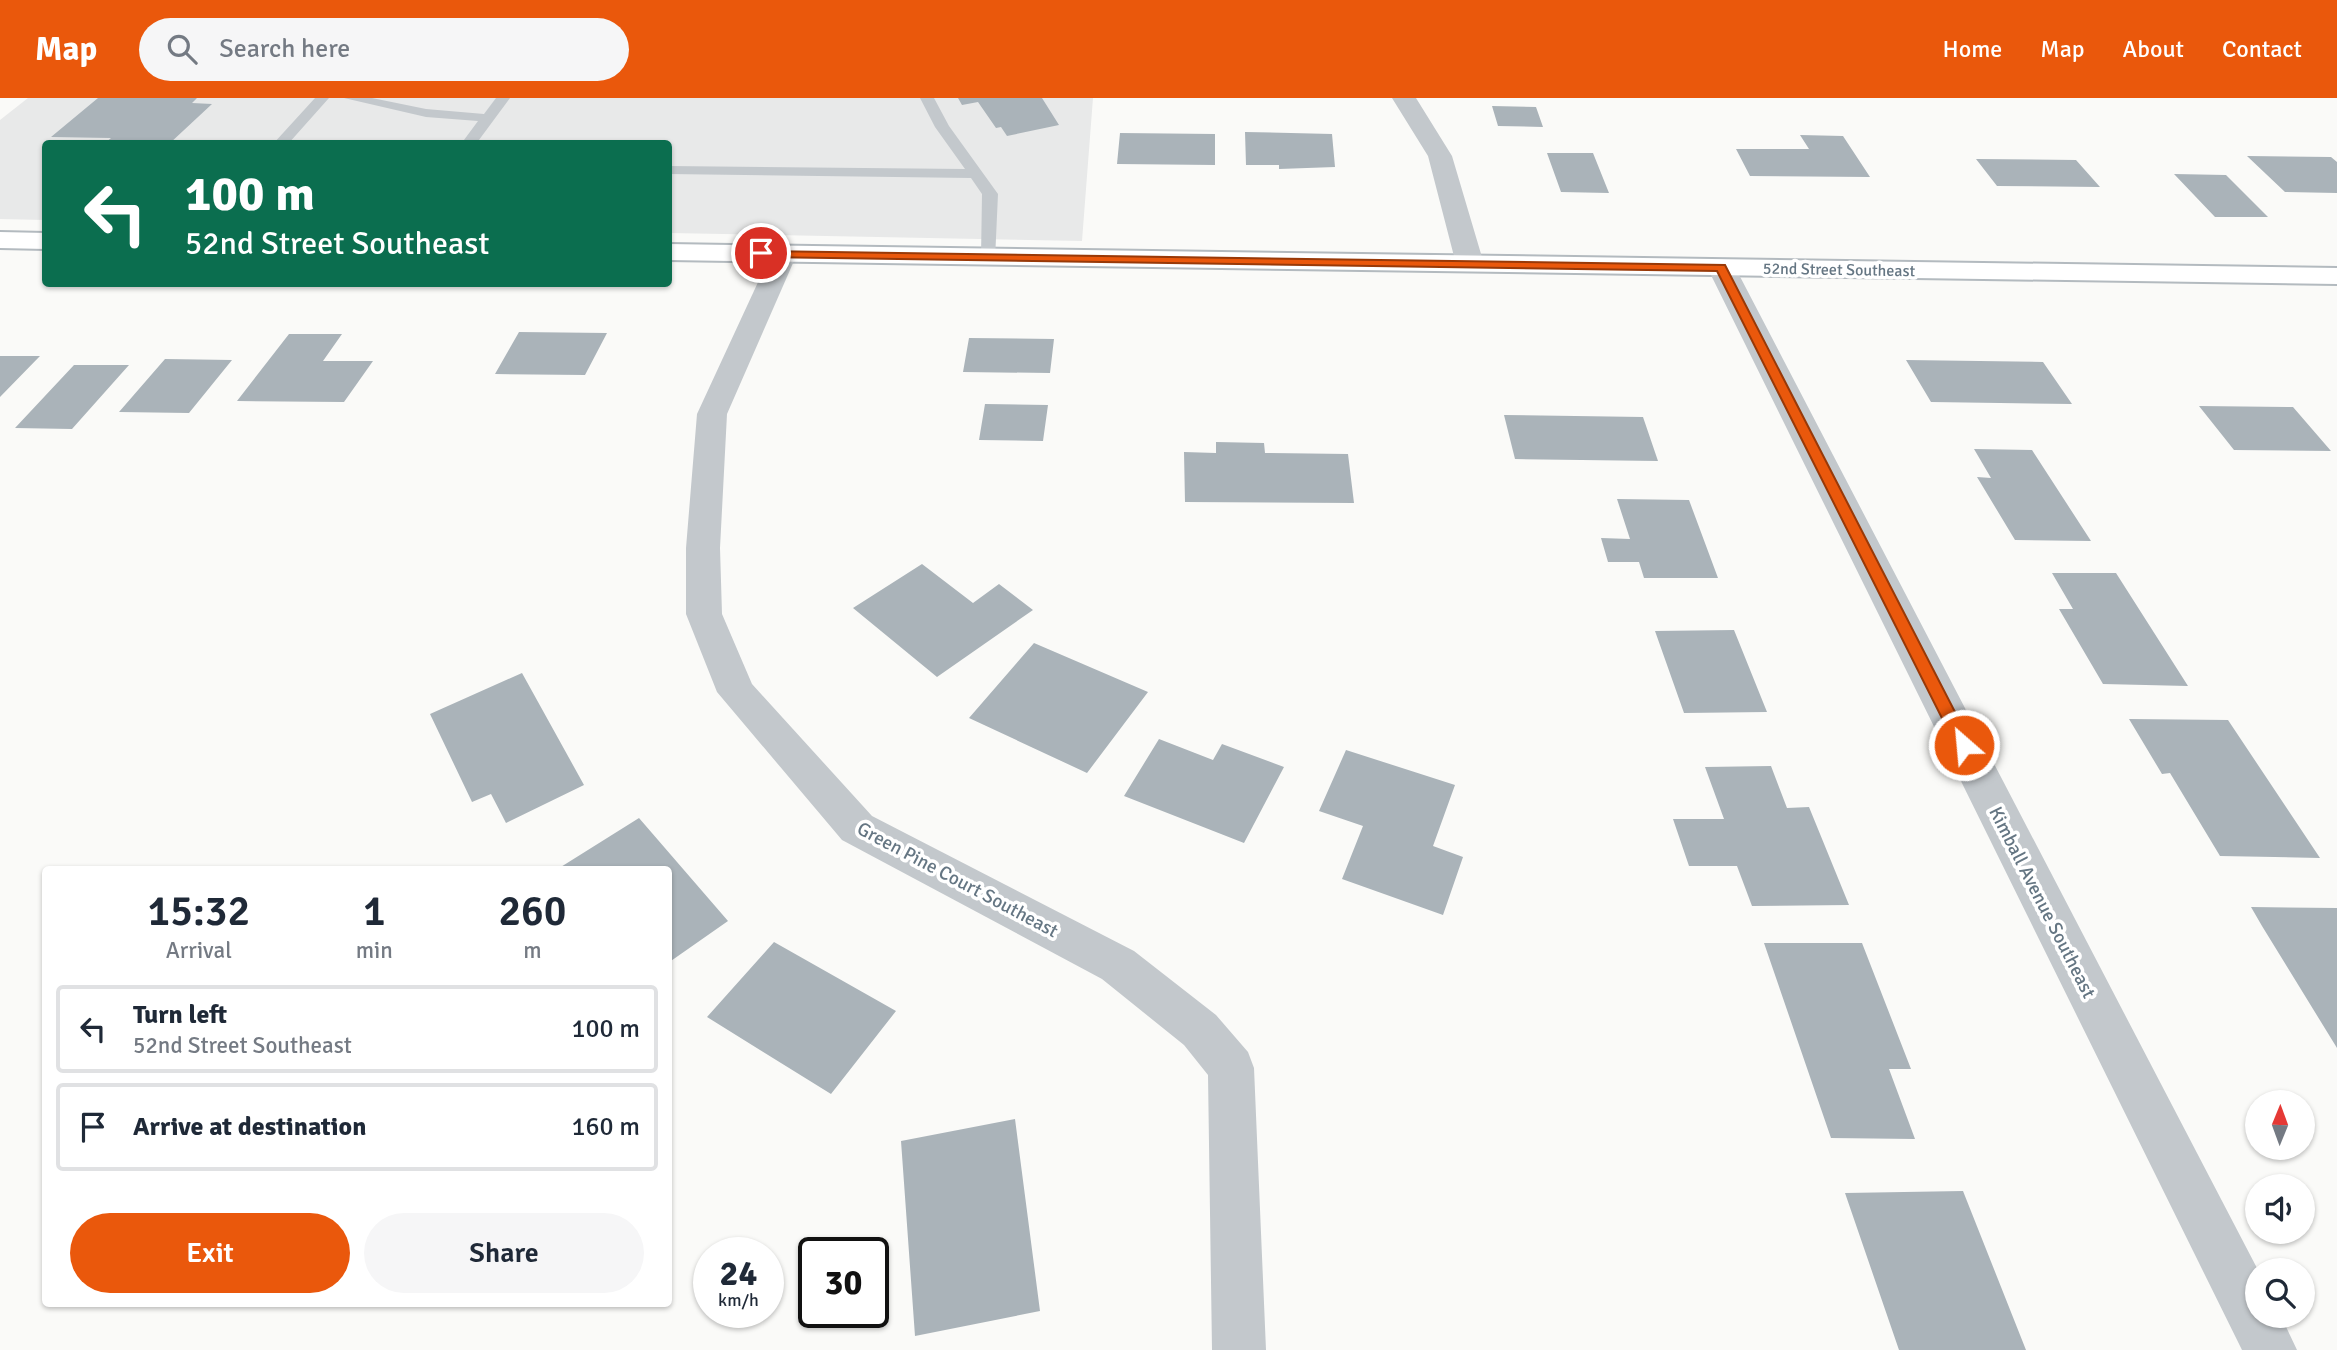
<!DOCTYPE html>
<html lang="en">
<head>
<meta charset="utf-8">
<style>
	body { margin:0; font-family:Signika,sans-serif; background:#f6f6f7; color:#1f2937; height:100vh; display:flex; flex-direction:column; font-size:26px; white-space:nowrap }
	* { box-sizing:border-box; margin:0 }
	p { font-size:23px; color:#747a83 }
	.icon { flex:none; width:38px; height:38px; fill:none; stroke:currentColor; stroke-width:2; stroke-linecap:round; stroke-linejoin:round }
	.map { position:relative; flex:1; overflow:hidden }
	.side { position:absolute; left:42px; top:768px; width:630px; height:441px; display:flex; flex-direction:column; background:#fff; border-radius:7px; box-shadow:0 2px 5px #0004 }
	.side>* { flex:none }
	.guide { position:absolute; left:42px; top:42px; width:630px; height:147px; border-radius:7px; box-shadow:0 2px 5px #0004; background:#0b6e4f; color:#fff; overflow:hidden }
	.needle { width:46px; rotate:1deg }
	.tools { position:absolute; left:2245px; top:992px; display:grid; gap:14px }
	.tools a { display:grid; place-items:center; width:70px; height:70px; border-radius:50%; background:#fff; box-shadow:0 2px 5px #0004; font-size:35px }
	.speed { position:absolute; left:693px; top:1139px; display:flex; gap:14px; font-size:35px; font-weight:700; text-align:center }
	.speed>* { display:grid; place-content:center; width:91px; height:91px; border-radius:50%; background:#fff; box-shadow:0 2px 5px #0004; line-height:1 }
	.speed small { font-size:18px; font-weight:400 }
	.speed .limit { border:4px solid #111; border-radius:10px; background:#fff; color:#111 }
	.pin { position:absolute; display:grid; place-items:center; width:60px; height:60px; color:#fff; margin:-30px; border:4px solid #fff; border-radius:50%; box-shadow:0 2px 7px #0007 }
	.me { position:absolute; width:77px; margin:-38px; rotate:333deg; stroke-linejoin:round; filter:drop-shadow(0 0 5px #0008) }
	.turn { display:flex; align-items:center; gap:24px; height:147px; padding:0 28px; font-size:32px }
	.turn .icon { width:91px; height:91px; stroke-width:2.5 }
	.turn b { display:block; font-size:49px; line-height:60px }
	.eta { display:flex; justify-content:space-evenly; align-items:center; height:119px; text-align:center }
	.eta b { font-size:42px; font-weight:600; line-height:49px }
	.button { display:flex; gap:14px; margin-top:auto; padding:14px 28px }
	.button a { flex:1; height:80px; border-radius:42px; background:#ea580c; color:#fff; font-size:28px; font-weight:600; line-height:80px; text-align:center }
	.button a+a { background:#f6f6f7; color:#1f2937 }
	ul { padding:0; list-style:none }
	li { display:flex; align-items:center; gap:21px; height:88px; margin:0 14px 10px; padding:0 14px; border:4px solid #e0e1e3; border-radius:7px }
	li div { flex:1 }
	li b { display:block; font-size:26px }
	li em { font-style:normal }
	header { display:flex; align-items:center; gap:42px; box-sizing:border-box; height:98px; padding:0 35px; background:#ea580c; color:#fff }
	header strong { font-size:33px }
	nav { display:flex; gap:38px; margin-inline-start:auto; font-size:24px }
	.search { width:490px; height:63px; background:#f6f6f7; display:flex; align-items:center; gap:18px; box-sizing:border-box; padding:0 24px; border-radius:38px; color:#747a83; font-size:26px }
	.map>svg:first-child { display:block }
</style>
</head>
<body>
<header>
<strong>Map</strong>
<div class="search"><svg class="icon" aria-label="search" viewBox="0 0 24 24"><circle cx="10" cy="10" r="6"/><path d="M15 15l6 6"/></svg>Search here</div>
<nav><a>Home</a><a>Map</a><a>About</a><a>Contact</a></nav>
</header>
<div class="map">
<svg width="2337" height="1252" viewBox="0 0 2337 1252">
	<rect width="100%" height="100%" fill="#fafaf8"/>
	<path fill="#e8e9e9" d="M28 0H1093L1082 143 669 135 668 46H46L45 122 0 121V22Z"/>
	<path fill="#aab3b9" d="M98 0H197L192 5 212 6 169 46H104L111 40 51 39Z
		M958 0H1042L1059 27 1007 38 1001 29 996 30 978 4 962 7Z
		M1492 8 1536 9 1543 29 1498 28Z
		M1245 34 1332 36 1335 69 1279 71V67H1246Z
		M1120 35 1215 36V67L1117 66Z
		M1800 37 1843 38 1870 79 1750 78 1736 51H1809Z
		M1547 55H1593L1609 95 1561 94Z
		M2247 58 2331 59 2337 64V95L2285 94Z
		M1976 61 2076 62 2100 89 1997 88Z
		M2174 76 2226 77 2268 119H2215Z
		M519 234 607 235 585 277 495 276Z
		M289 236H342L323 263H373L344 304 237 303Z
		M969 240 1054 241 1050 275 963 274Z
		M0 258H40L0 299Z
		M165 261 232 262 189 315 119 314Z
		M1906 262 2043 264 2072 306 1931 304Z
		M74 267H129L72 331 15 330Z
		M985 306 1048 307 1043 343 979 342Z
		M2199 308 2293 309 2331 353 2234 352Z
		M1504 317 1643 319 1658 363 1515 361Z
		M1216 344 1264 345 1265 355 1348 356 1354 405 1185 404 1184 354 1216 355Z
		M1974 351 2032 352 2091 443 2015 442 1977 379 1991 380Z
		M1617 401 1689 402 1718 480H1644L1639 464H1608L1601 440 1630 441Z
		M922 466 973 505 999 486 1033 512 937 579 853 510Z
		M2052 475H2116L2188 588 2103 586 2059 511H2073Z
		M1734 532 1767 614 1684 615 1655 533Z
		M1034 545 1148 594 1087 675 969 620Z
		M522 575 584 687 506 725 491 696 472 704 430 616Z
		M2129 621 2228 622 2320 760 2220 758 2170 675 2162 676Z
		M1159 641 1213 662 1222 646 1284 669 1244 745 1124 698Z
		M1346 652 1455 687 1433 748 1463 759 1443 817 1342 781 1363 728 1319 713Z
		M1771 668 1787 710 1809 709 1849 807 1752 808 1737 768H1689L1673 721H1724L1705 669Z
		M639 720 728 823 668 865V772H556Z
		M2251 809 2337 810V950L2262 828Z
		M774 844 896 913 831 996 707 919Z
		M1764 845H1862L1911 971H1889L1915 1041 1831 1040Z
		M1015 1021 1040 1213 915 1238 901 1043Z
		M1963 1093 2026 1252H1899L1845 1095Z"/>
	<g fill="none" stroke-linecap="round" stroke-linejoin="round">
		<g stroke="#b3babf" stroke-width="4">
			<path id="secondary" d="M0 134 46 135V151L0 150Z
				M668 146 2337 170V186L668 162Z"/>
		</g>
		<path fill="#c3c8cc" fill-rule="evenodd" d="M315 0H329L288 46H273Z
			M344 0H372L426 11 484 16 496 0H510L476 46H461L478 23 426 19Z
			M920 0H934L949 28 998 96 995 162 989 164 981 159 982 96 971 80 668 76V68L965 71 935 29Z"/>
		<path fill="#c3c8cc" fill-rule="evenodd" d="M1392 0H1416L1452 58 1484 166 1480 172H1460L1456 166 1428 58Z
			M784 148 794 150 797 156 727 316 720 450 722 516 752 586 872 718 1134 853 1216 917 1248 954 1254 970 1266 1252H1212L1208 977 1184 947 1102 881 842 742 717 594 686 516V450L697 316 771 156 774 150Z
			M1721 161 1731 163 1735 169 2258 1172V1218H2281L2297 1252H2242L1707 169 1711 163Z"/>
		<use href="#secondary" fill="#fff" fill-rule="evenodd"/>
	</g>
	<path fill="#ea580c" stroke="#983908" stroke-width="2" d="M757 153 1725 167 1972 647 1964 654 1958 652 1717 173 761 159 757 158Z"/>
	<g text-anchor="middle" stroke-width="7" stroke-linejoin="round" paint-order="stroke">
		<g font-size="16" fill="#657683" stroke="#fff">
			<text transform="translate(1839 171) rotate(1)" y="6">52nd Street Southeast</text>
		</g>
		<g font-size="19" fill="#657683" stroke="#fff">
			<text transform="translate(958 781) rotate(28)" y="7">Green Pine Court Southeast</text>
			<text transform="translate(2043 804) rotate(63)" y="7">Kimball Avenue Southeast</text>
		</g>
	</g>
</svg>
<div class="tools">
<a><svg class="needle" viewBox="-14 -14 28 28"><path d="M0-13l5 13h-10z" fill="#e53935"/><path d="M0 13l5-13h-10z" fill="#747a83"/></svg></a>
<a><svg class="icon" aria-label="sound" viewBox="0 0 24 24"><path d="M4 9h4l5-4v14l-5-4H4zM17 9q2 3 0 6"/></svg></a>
<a><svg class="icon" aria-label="search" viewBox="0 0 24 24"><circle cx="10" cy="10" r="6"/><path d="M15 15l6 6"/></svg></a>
</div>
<div class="speed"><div>24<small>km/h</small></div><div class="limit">30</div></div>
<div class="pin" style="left:761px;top:155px;background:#d93025"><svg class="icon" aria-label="arrive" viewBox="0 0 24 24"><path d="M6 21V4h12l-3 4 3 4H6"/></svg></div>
<svg class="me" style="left:1964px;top:647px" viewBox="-20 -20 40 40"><circle r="17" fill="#ea580c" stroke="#fff" stroke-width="3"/><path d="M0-11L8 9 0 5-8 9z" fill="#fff"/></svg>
<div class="guide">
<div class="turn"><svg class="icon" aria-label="left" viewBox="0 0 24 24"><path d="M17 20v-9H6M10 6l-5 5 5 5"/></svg><div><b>100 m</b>52nd Street Southeast</div></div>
</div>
<section class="side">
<div class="eta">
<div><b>15:32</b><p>Arrival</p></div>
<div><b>1</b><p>min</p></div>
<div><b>260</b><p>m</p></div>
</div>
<ul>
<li><svg class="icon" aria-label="left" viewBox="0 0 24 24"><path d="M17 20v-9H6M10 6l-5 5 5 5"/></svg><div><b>Turn left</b><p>52nd Street Southeast</p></div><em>100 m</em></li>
<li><svg class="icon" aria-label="arrive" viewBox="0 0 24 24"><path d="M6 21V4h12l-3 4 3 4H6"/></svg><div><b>Arrive at destination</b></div><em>160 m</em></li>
</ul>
<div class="button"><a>Exit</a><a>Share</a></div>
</section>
</div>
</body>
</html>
